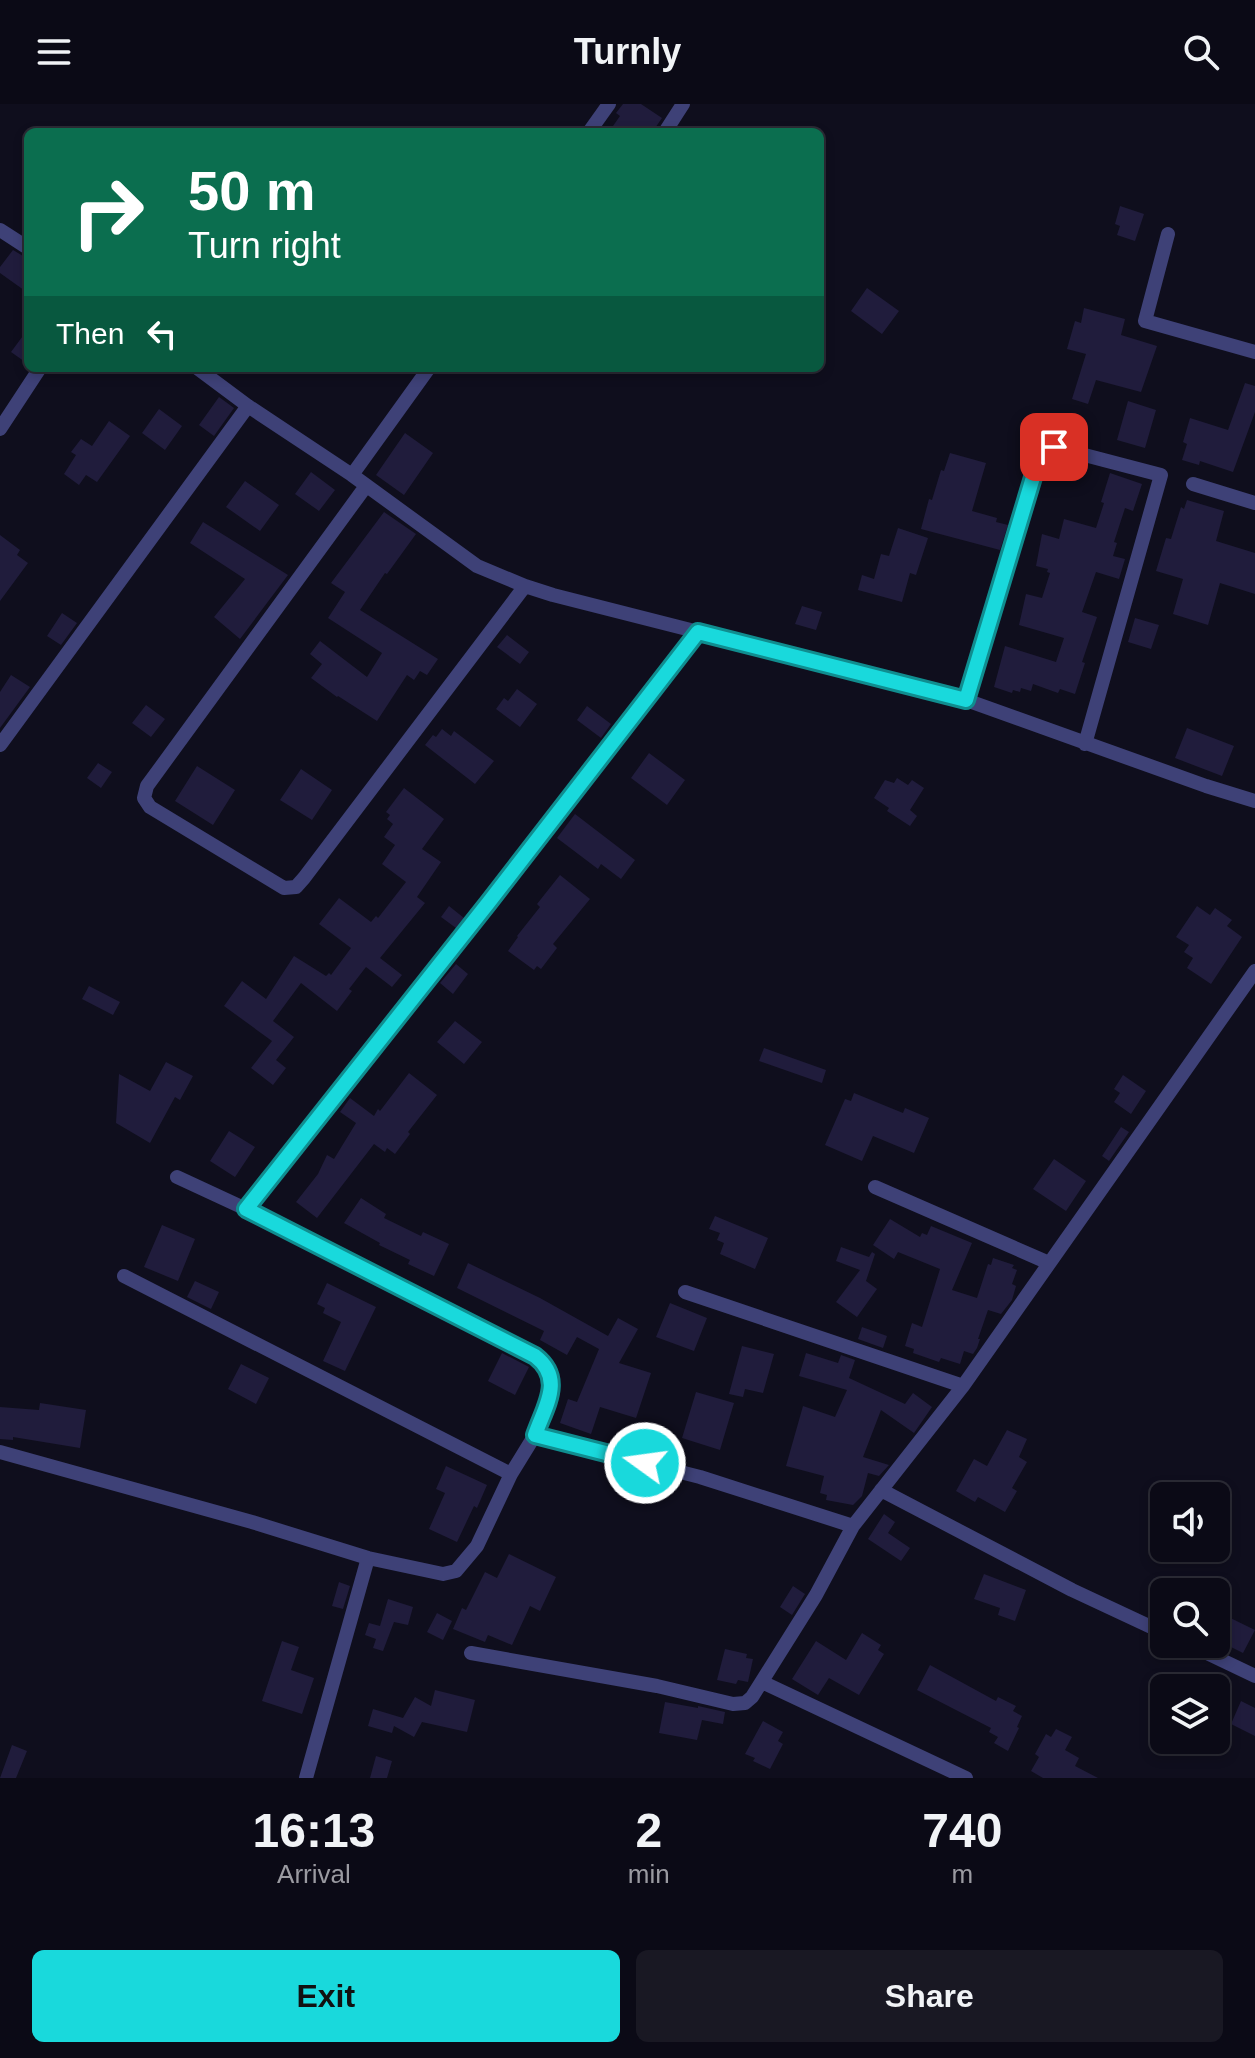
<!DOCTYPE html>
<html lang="en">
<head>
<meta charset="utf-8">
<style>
	body { margin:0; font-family:Helvetica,sans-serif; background:#191823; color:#f1f3f6; height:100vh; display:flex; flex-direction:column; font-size:30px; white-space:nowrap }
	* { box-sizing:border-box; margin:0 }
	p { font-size:26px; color:#9a9aa1 }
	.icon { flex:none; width:44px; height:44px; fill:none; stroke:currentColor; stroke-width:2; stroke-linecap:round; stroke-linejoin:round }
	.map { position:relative; height:1674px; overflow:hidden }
	.details { display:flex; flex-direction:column; background:#0b0a16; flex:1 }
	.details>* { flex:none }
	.guide { position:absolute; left:24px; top:24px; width:800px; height:244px; border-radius:12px; box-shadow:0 4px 12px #0003,0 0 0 2px #2b2b35; background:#0b6e4f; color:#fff; overflow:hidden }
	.fabs { position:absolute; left:1150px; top:1378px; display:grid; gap:16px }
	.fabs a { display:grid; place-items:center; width:80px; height:80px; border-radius:12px; background:#0b0a16; box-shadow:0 4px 12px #0003,0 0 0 2px #2b2b35; font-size:40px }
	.pin { position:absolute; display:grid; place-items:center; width:68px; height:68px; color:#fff; margin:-34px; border-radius:16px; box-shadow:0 4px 12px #0006 }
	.me { position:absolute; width:88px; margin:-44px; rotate:284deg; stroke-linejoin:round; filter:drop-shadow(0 0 6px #0008) }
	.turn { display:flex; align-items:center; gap:28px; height:168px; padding:0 32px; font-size:36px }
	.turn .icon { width:104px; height:104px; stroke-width:2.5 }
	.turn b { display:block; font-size:56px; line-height:68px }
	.then { display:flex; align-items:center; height:76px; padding:0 32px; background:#0003; gap:16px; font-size:30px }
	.eta { display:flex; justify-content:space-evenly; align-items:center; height:136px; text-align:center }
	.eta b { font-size:48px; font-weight:600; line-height:56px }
	.action { display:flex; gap:16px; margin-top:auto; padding:16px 32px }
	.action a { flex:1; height:92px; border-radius:12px; background:#19d9dc; color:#111; font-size:32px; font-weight:600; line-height:92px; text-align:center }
	.action a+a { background:#191823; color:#f1f3f6 }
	header { display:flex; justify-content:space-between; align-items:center; height:104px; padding:0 32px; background:#0b0a16; font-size:36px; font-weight:600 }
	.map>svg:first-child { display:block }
</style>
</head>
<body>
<header><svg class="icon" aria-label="menu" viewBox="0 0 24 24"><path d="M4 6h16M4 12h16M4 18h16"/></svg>Turnly<svg class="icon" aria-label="search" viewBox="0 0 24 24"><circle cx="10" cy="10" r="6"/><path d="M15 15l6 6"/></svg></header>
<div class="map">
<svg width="1255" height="1674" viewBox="0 0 1255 1674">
	<rect width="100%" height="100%" fill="#0f0e1d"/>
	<path fill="#201c3c" d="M623 0H641L662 14 653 27 647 23 644 28H622L613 22 620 12 616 9Z
		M1120 102 1144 110 1135 137 1117 131 1120 122 1115 120Z
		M13 146 28 155V189L0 169V163Z
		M867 184 899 207 882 230 851 207Z
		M1084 204 1125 215 1121 231 1157 242 1141 288 1096 276 1088 300 1072 295 1086 250 1067 245 1075 217 1081 219Z
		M28 225V260L11 248Z
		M1245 279 1255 282V308L1233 368 1200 357 1199 361 1182 356 1187 340 1183 338 1190 314 1228 326Z
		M219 293 234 304 214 332 199 321Z
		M1128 297 1156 306 1145 344 1117 336Z
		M159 305 182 322 165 346 142 329Z
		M109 317 130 332 97 378 86 371 79 381 64 370 76 351 71 348 81 335 92 342Z
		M405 329 433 349 404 391 376 371Z
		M950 349 986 359 972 407 997 414 996 418 1008 421 1000 446 921 425 929 395 932 396 941 366 944 367Z
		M311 368 335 386 319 407 295 390Z
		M1110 369 1142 380 1133 407 1125 404 1114 438 1117 439 1113 452 1125 455 1119 475 1096 468 1082 508 1097 513 1082 558 1085 559 1075 590 1060 585 1058 589 1033 580 1031 587 1021 584 1020 588 1013 586 1012 589 994 583 1005 542 1056 558 1064 534 1019 521 1026 490 1042 494 1050 469 1047 468 1048 465 1036 462 1042 430 1059 435 1064 415 1096 424 1104 399 1101 398Z
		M245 377 279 401 260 427 226 403Z
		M1187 396 1224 407 1216 437 1255 449V490L1220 479 1208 521 1173 510 1183 475 1156 467 1166 434 1171 435 1181 403 1184 405Z
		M384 408 416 430 387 470 385 469 360 506 438 555 427 571 420 567 414 576 407 571 377 617 338 592 337 593 311 574 322 560 310 550 320 537 367 573 382 549 328 514 345 488 331 479Z
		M203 418 288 471 240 535 214 513 245 475 190 439Z
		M898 424 928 434 916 471 910 469 902 498 858 486 862 471 874 475 881 450 889 452Z
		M0 431 20 446 17 451 28 459 0 497Z
		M802 502 822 508 816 526 795 520Z
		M62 509 77 519 61 541 47 532Z
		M1135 514 1159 521 1151 545 1128 538Z
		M507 531 529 548 520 560 497 543Z
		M11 571 30 583 0 624V588Z
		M517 585 537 600 520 623 496 605 504 594 508 597Z
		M146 601 165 615 151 633 132 619Z
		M587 602 611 620 601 634 577 616Z
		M1187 624 1234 642 1222 672 1175 654Z
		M442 625 451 632 454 627 494 657 475 680 425 641 433 631 436 633Z
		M649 649 685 676 667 701 631 674Z
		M98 659 112 668 101 684 87 674Z
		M197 662 235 686 213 721 175 697Z
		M301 665 332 686 312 716 280 696Z
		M897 674 908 681 912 676 924 684 910 706 917 712 910 722 887 707 889 704 874 694 885 676 894 679Z
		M404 684 444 715 422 745 441 758 417 793 425 799 380 854 402 871 392 883 366 863 349 885 352 887 337 907 301 879 273 917 294 933 276 956 286 964 273 981 251 964 272 937 224 902 242 877 266 895 294 852 326 872 329 869 331 871 351 844 319 820 339 794 371 818 376 812 378 814 406 778 382 760 395 741 384 733 393 720 387 715 390 711 386 708Z
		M575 710 635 756 621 775 601 760 598 765 557 734Z
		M560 771 590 795 553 840 557 844 541 865 537 862 534 866 508 847 518 833 517 832 540 803 537 800Z
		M449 802 464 814 456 824 441 813Z
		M1197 802 1210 811 1215 804 1232 816 1227 822 1242 833 1211 880 1187 864 1193 854 1184 848 1189 841 1176 833Z
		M456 860 468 870 453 890 440 879Z
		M89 882 120 898 113 911 82 895Z
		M455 917 482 938 464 960 437 938Z
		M764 944 826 966 822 979 759 957Z
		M166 958 193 972 180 996 175 993 150 1039 116 1019 119 970 150 987Z
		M409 969 437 991 408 1028 410 1030 395 1050 387 1044 385 1048 374 1040 317 1114 296 1098 318 1070 327 1051 334 1055 356 1019 340 1008 350 994 374 1012 378 1005 380 1007Z
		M1123 971 1146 987 1131 1010 1114 998 1120 989 1114 985Z
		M854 989 903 1009 905 1004 929 1014 914 1049 873 1032 862 1057 825 1041 845 995 851 997Z
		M1121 1023 1129 1028 1109 1057 1102 1052Z
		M229 1027 255 1043 235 1073 210 1057Z
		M1054 1055 1086 1077 1066 1107 1033 1085Z
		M361 1094 386 1110 384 1114 421 1132 423 1128 449 1140 434 1172 408 1160 410 1156 379 1141 380 1139 344 1119Z
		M715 1112 768 1134 755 1165 720 1150 724 1139 717 1136 720 1129 709 1125Z
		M890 1115 920 1133 922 1129 927 1131 931 1122 972 1139 952 1186 977 1194 988 1160 991 1161 993 1154 1014 1161 1012 1164 1017 1166 1012 1180 1016 1182 1012 1196 1001 1210 988 1206 978 1235H980L977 1244 973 1250 964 1247 960 1260 941 1254 939 1258 913 1249 914 1245 905 1242 912 1219 922 1223 940 1165 898 1148 894 1155 873 1141Z
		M162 1121 195 1135 178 1177 144 1163Z
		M841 1143 869 1153 872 1148 875 1150 866 1177 877 1185 857 1213 836 1198 860 1166 836 1157Z
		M468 1159 540 1194 608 1232 618 1214 638 1225 619 1259 651 1269 636 1314 600 1303 591 1330 560 1319 568 1295 577 1298 599 1245 577 1233 567 1251 540 1236 544 1227 457 1184Z
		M195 1177 219 1188 211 1205 187 1193Z
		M327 1179 376 1203 345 1267 323 1257 341 1218 323 1209 325 1204 317 1200Z
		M670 1199 707 1214 694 1247 656 1233Z
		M862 1223 887 1232 883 1244 858 1235Z
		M742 1242 774 1250 763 1289 745 1285 743 1293 729 1290Z
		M502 1249 529 1263 515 1291 488 1277Z
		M806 1249 838 1259 841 1251 855 1256 849 1274 905 1300 913 1289 932 1303 914 1329 881 1306 863 1353 889 1361 879 1372 868 1369 862 1392 853 1401 826 1396 827 1391 820 1389 824 1372 786 1362 803 1302 835 1313 847 1286 799 1272Z
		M241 1260 269 1274 256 1300 228 1285Z
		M696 1288 734 1299 720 1346 682 1334Z
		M40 1299 86 1306 80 1344 13 1333V1336L0 1335V1303L39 1306Z
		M1007 1326 1027 1335 1019 1353 1027 1358 1012 1384 1017 1387 1005 1408 978 1393 975 1398 956 1387 974 1355 987 1362Z
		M446 1362 487 1381 477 1404 474 1402 457 1438 429 1425 445 1389 436 1385Z
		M884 1410 895 1418 888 1429 910 1444 901 1457 868 1435Z
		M509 1450 556 1473 540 1507 530 1502 512 1541 488 1531 485 1538 453 1525 462 1504 466 1506 485 1468 497 1474Z
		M984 1470 1026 1486 1015 1517 998 1511 1000 1504 974 1495Z
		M339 1478 350 1482 343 1505 332 1502Z
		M793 1482 805 1490 792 1511 780 1503Z
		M388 1495 413 1503 408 1521 394 1518 383 1547 373 1544 376 1535 365 1531 369 1519 380 1522Z
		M1216 1507 1255 1526 1243 1549 1231 1543 1228 1547 1216 1541Z
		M437 1509 452 1517 443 1536 427 1528Z
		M862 1529 881 1541 878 1546 884 1550 859 1591 829 1574 818 1591 792 1575 816 1537 846 1556Z
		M282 1537 299 1543 291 1566 314 1574 302 1610 262 1597Z
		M725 1545 747 1550 746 1554 753 1555 748 1578 738 1576 736 1580 717 1576Z
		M930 1561 996 1597 998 1593 1016 1602 1013 1607 1022 1612 1017 1623 1019 1624 1008 1647 994 1639 998 1633 989 1628 991 1624 917 1586Z
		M435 1586 475 1596 467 1628 422 1618 414 1633 394 1622 392 1629 368 1622 373 1605 403 1614 415 1593 431 1602Z
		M1241 1597 1255 1604V1632L1231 1620Z
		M665 1598 698 1604V1602L725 1608 723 1620 702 1616 697 1636 659 1629Z
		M763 1617 783 1628 778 1637 783 1640 770 1665 753 1657 755 1654 745 1650Z
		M1056 1625 1072 1633 1065 1646 1079 1654 1075 1662 1098 1674H1043L1031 1667 1039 1653 1035 1650 1046 1630 1051 1633Z
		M12 1641 27 1647 16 1674H0Z
		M376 1652 392 1657 387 1674H370Z"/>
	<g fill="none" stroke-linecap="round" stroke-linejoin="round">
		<path stroke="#3e4177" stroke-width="14" d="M589 28 609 0
			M665 28 683 0
			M0 126 28 144
			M1168 130 1145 217 1255 248
			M197 264 248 302 352 371 477 462 525 482 553 491 966 596 1206 682 1255 697
			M0 325 40 264
			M352 371 429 264
			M1193 380 1255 399
			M366 382 147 682 144 694 150 703 284 784 296 783 304 774 525 482
			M966 596 1037 360 1044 349 1054 343 1161 371 1085 640
			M0 641 248 302
			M875 1083 1049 1159
			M246 1105 489 798 698 528
			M124 1172 511 1370
			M685 1188 963 1282
			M535 1331 700 1373 853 1422
			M0 1348 252 1418 368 1454 443 1470 456 1467 477 1442 511 1370 535 1331 551 1288V1273L545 1259 535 1252 246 1105 177 1073
			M881 1386 1072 1486 1164 1529
			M1188 1540 1255 1572
			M471 1549 657 1582 733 1600 745 1599 752 1593 816 1491 853 1422 963 1282 1255 867
			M762 1578 966 1674
			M306 1674 368 1454"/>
	</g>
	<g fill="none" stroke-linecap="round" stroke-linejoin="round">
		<g stroke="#108d8f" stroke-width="20">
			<path id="route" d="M645 1359 535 1331C545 1302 565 1275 535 1252L246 1105 489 798 698 528 966 596 1037 360 1044 349 1054 343"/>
		</g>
		<use href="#route" stroke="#19d9dc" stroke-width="14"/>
	</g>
</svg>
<div class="fabs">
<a><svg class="icon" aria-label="sound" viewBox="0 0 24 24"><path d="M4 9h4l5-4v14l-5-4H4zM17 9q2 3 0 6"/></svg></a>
<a><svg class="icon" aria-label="search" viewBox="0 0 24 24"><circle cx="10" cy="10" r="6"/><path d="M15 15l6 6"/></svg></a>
<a><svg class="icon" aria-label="layers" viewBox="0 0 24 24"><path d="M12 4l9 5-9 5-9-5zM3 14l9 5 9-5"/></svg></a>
</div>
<div class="pin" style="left:1054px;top:343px;background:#d93025"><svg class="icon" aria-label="arrive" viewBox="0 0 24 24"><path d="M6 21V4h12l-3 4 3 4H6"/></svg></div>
<svg class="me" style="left:645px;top:1359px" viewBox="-20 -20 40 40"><circle r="17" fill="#19d9dc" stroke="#fff" stroke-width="3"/><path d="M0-11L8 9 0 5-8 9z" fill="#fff"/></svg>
<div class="guide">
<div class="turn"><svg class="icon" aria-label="right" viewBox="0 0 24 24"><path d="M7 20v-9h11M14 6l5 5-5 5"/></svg><div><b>50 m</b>Turn right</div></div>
<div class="then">Then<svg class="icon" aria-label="left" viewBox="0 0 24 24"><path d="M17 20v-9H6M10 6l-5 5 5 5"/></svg></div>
</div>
</div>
<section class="details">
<div class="eta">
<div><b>16:13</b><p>Arrival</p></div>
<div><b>2</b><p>min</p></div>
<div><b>740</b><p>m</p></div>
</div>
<div class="action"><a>Exit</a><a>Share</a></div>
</section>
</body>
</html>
